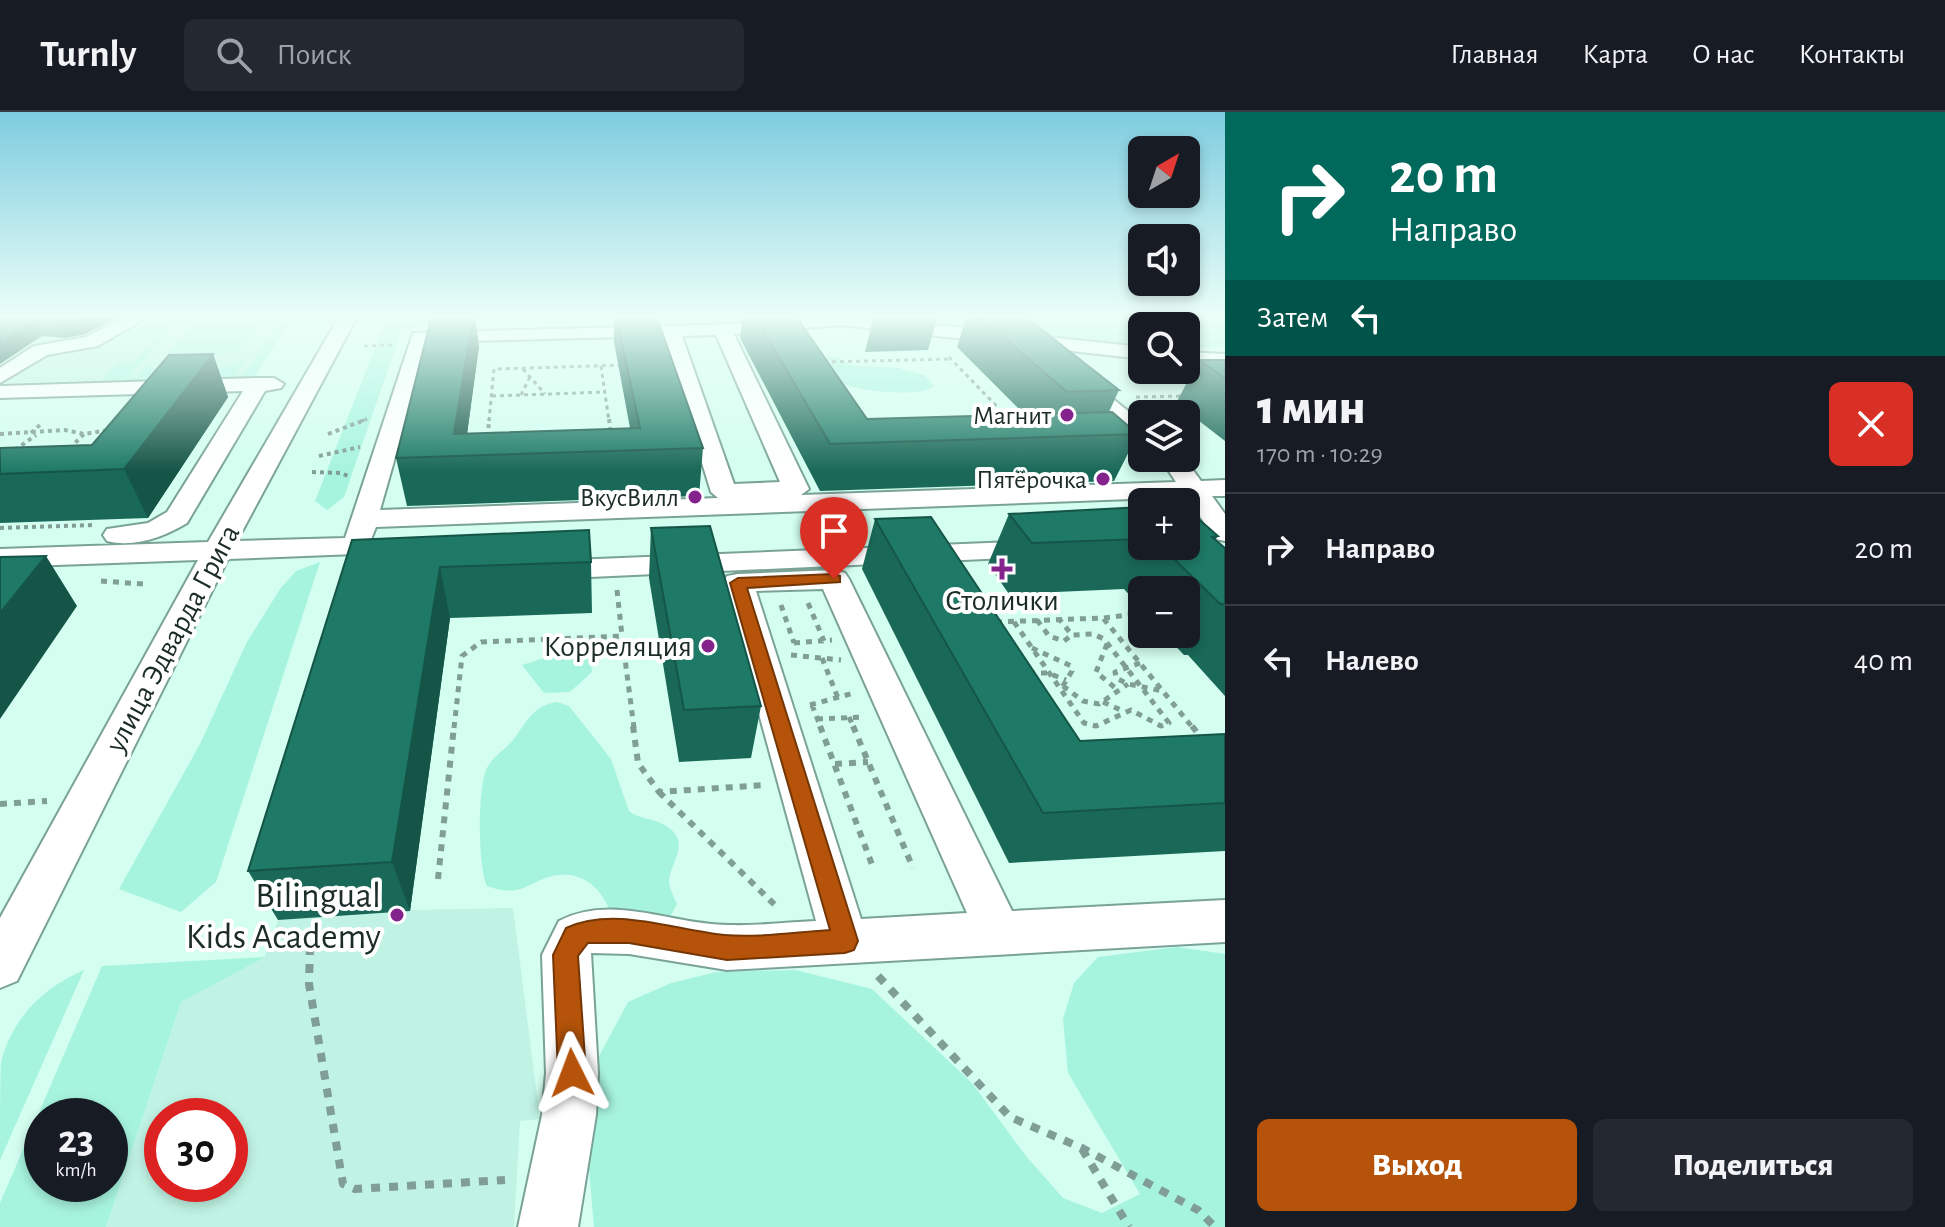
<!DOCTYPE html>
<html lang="ru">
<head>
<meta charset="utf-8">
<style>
	body { margin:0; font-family:"Alegreya Sans",sans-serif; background:#242831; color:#f1f3f6; height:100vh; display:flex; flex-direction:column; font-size:30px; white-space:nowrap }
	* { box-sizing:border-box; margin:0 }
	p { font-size:26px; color:#9ea1a6 }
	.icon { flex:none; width:44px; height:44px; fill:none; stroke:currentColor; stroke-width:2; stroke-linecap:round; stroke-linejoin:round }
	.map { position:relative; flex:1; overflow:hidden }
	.sheet { display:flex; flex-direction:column; background:#171b24; width:720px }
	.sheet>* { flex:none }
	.guide { background:#00695c; color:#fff; overflow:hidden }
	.needle { width:52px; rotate:39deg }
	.fabs { position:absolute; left:1128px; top:24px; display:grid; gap:16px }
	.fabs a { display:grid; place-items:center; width:72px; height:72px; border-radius:12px; background:#171b24; box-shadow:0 4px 12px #0003; font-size:40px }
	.speed { position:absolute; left:24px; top:986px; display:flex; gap:16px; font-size:40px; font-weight:700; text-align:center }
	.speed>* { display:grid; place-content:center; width:104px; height:104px; border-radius:50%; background:#171b24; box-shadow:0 4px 12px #0003; line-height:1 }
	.speed small { font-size:20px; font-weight:400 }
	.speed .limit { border:12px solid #d22; background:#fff; color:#111 }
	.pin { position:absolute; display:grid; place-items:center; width:68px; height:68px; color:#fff; margin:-82px -34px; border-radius:50% 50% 50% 0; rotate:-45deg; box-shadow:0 0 8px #0007 }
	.pin .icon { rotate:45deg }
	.me { position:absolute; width:88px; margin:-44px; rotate:357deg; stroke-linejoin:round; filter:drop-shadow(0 0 6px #0008) }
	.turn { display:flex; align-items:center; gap:28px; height:168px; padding:0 32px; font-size:36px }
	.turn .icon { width:104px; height:104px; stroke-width:2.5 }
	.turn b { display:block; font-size:56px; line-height:68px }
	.then { display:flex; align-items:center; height:76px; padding:0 32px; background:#0003; gap:16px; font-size:30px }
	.round { display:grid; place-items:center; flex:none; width:84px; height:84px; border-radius:12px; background:#242831 }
	.head { display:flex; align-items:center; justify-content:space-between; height:136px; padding:0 32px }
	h1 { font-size:48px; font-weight:800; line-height:60px }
	.cta { display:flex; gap:16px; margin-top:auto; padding:16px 32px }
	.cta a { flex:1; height:92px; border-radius:12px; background:#b45309; color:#fff; font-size:32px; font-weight:800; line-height:92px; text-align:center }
	.cta a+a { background:#242831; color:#f1f3f6 }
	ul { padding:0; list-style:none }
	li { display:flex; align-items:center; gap:24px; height:112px; padding:0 32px; border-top:2px solid #363941 }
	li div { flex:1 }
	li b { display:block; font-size:30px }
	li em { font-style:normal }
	header { display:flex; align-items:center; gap:48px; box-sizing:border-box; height:112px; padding:0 40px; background:#171b24; border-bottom:2px solid #363941 }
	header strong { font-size:38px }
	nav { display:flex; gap:44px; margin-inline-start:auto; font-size:28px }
	.search { width:560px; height:72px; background:#242831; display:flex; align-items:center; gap:20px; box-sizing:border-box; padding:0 28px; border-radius:12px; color:#9ea1a6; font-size:30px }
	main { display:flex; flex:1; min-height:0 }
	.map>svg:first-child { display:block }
</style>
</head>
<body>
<header>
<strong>Turnly</strong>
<div class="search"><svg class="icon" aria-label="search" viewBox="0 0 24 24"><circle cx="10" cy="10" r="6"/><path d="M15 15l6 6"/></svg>Поиск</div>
<nav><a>Главная</a><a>Карта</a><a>О нас</a><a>Контакты</a></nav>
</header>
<main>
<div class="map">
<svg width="1225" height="1115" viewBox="0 0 1225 1115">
	<rect width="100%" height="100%" fill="#d3fef0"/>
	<path fill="#c0f3e4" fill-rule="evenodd" d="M0 203H294L255 265 6 271 12 266H0Z
		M452 489 410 798 513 796 540 1007 520 1009 514 1115H106L181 890 265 844 278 808ZM162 1004H230V1072H162Z"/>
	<path fill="#a7f4de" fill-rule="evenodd" d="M202 203H264L237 242 166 244Z
		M283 203H294L255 265 101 269 117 252 132 251 158 224H110L142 206 177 209 128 266 138 265 148 253C170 268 221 258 245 249L236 264H244Z
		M388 203H489L476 210 458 205 401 220 344 385 327 398 315 389Z
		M889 203H1225V234L1186 238V214H1142V237L951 217 950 213Z
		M801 242 837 245 850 253 898 256 924 263 934 274C922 286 859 279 842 272 827 267 813 251 801 242Z
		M320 450 216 770 181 800 119 777 200 632 247 530 280 477 296 459Z
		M590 544 592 560 570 580 544 581 522 553 547 545Z
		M557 590 569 594 611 647 629 699C640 708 657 706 669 716 690 732 671 749 669 768 669 776 674 785 677 792L665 814 616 820C611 792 594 759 559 763 529 766 526 788 487 774 478 755 477 676 487 656 493 644 508 636 516 624 529 606 534 594 557 590Z
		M1177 835 1225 842V1115H594L582 976 628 890 671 871 716 860 795 858 872 877 972 971 1026 1044 1063 1086 1102 1101 1140 1082 1068 961 1063 907 1074 871 1098 845Z
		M265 845 181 890 106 1115H0V1091L102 854ZM42 1004H110V1072H42Z
		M84 858 0 1048C0 1025 0 969 1 950 13 905 43 876 84 858Z"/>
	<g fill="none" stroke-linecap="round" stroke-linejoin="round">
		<g stroke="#7aa296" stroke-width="4">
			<path id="minor" d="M129 203H151L98 234 47 243 0 271V256L34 234 86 225Z
				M340 203H358L237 429 345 426 413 221 735 212 843 203 1142 235V247L840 213 734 222 809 377 801 383 1176 370 1160 346H1184L1201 369 1225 368V384H1212L1225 402V429L1215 427 1187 385 376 415 366 440 356 442 228 447 17 869 0 876V806L198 448 0 455V437L208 430ZM716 223 780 370 734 372 682 224ZM663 224 711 380 718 386 380 398 428 230Z
				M1186 240 1225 242V254L1186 252Z
				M1077 262 1084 264 1142 310V328L1134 326 1070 272 1067 268Z
				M258 266H274L284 272 281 276 265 279 187 411C164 425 134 436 107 429L103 423 107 417 148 411 167 400 243 279 0 286V274Z
				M1038 429 1048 432 1052 438 1048 444 547 467 537 464 532 458 537 452 547 449Z
				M834 458 845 461 849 467 1012 799 1225 788V830L727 858 629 842 591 841 598 961 596 1003 578 1115H518L542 1003 546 961 542 843 559 809C613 781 672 813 729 813 758 814 787 810 816 809L723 471 727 464 738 462ZM823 477 967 801 861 807 756 479Z"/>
		</g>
		<path stroke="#809e95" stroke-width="3" stroke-dasharray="4 4" stroke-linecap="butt" d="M163 207 181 208
			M364 234 396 233
			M949 245 1009 307
			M824 250 951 247
			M601 254 609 309
			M523 257 545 282
			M521 283 531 263
			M492 284 605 280
			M1136 285 1186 284
			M361 309 368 307
			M489 309 494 257 624 253"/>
		<path stroke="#809e95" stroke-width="4" stroke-dasharray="4 4" stroke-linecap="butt" d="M609 307 611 324
			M31 321 42 311
			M0 322 65 318 84 322 109 318
			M328 322 367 307
			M488 324 489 307
			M1125 337 1140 359
			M15 338 36 323
			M73 338 74 332 84 322
			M319 344 360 335
			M312 360 340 361 351 365
			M0 416 95 413"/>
		<path stroke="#809e95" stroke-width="5" stroke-dasharray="6 6" stroke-linecap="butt" d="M101 469 143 472
			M617 478 622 524
			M808 491 824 529
			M781 493 794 531
			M1104 506 1142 501
			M1037 508 1049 524 1064 529 1072 523
			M996 510 1103 506 1193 616
			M1014 510 1084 611 1096 614 1131 598 1161 614 1169 611 1104 527 1093 522 1072 523 1060 508
			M794 531 832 528
			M1107 532 1096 560 1119 579
			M1032 536 1071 554 1072 559 1061 577
			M791 543 841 548
			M822 546 838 586
			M1140 551 1115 560 1116 566 1128 572 1163 579
			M1029 561H1048L1066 568
			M1063 574 1083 589 1099 592 1128 572
			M1103 590 1123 599
			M810 593 854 581
			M812 593 821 616
			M849 605 854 616
			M817 607 863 605
			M454 616 462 544 481 530 622 524 634 616"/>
		<path stroke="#809e95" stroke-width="6" stroke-dasharray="7 7" stroke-linecap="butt" d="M633 614 638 651 659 680 765 673
			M820 614 874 758
			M853 614 913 756
			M1192 614 1203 628
			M835 652 868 650
			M659 680 778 796
			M0 692 47 689
			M438 767 454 614
			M310 836V825"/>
		<path stroke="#809e95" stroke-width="8" stroke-dasharray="9 9" stroke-linecap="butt" d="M310 834 309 872 343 1072 355 1077 505 1068
			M878 864 1010 1005 1082 1036 1198 1098 1215 1115
			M1082 1037 1129 1115"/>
		<use href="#minor" fill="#fff" fill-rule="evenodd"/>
	</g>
	<path fill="#1a6958" d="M0 203H122L85 222 65 226 42 224Z
		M614 203H656L703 336 699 384 407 394 396 346 479 234 467 322 630 316 614 230Z
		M743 203H795L867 307 1025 303 957 235 967 203H1023L1119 278 1109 300 1138 322 1114 369 820 379 740 226Z
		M874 203H938L928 238 865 240Z
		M213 242 228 285 148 406 0 411V336L92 333Z
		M1199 248H1225V329L1176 291Z
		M1142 395V434H1186V396L1218 424 1216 427 1225 492V584L1188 543H1184L1164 522H1186V478H1142V497L1124 477 1009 482 988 452 1009 402Z
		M875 407 1080 629 1225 622V739L1009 751 862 457Z
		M651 416 761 594 751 646 679 650 649 466Z
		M352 428 591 450 592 501 450 506 410 799 278 808 248 759Z"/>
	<path fill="#155547" d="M86 203H122L85 222 65 226 58 210Z
		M473 203H475L479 234 464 344 454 322Z
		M34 208 42 224 0 252V231Z
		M213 242 228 285 148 406 124 357Z
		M46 444 77 494 0 607V501Z
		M440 455 450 506 410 799 392 750Z"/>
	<path fill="#1e7a66" stroke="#155547" stroke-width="2" d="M0 203H86L78 207 58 210 34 208 0 231Z
		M432 203H473L454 322 640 316 616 203H656L703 336 396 346Z
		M754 203H795L867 307 1112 300 1138 322 830 332Z
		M978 203H1023L1119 278 1067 280Z
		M213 242 124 357 0 362V336L92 333 169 243Z
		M1199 248H1225V266Z
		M1142 395V427L1032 431 1009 402Z
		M1186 396 1218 424 1212 425 1225 436V492H1220L1161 434H1186Z
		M931 405 1080 629 1225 622V691L1043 701 875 407Z
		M710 414 761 594 684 598 651 416Z
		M589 418 591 450 440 455 392 750 248 759 352 428Z
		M46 444 0 501V445Z"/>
	<linearGradient id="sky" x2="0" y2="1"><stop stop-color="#7eccdf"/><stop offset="0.57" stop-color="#ebfff8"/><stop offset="1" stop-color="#ebfff8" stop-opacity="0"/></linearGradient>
	<rect width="1225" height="359" fill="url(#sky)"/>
	<path fill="#b45309" stroke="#753606" stroke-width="2" d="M834 462 840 464V470L747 476 858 829 854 838 845 841 727 848 629 831H588L578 844 586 961 582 971 572 975 562 971 558 961 553 843 566 816C615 794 673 818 724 823 758 826 796 820 830 818L730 471 738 466Z"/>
	<g fill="#85238d" stroke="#fff" stroke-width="3">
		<circle cx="1067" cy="303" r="8"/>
		<circle cx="1103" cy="367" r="8"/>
		<circle cx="695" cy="385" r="8"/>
		<path d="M998 445h8v8h8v8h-8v8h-8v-8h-8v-8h8z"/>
		<circle cx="708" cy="534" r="8"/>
		<circle cx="397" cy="803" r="8"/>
	</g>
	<g text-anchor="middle" stroke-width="8" stroke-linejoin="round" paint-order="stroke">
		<g font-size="26" fill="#1c2c28" stroke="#fff" text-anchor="end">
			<text x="1051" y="312">Магнит</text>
			<text x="1087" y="376">Пятёрочка</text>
			<text x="679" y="394">ВкусВилл</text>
		</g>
		<g font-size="30" fill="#1c2c28" stroke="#fff">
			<text x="1002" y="498">Столички</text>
			<text x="692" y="544" text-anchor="end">Корреляция</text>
		</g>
		<g font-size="30" fill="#1c2c28" stroke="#fff">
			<text transform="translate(172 526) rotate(-62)" y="10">улица Эдварда Грига</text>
		</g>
		<g font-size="36" fill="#1c2c28" stroke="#fff" text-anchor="end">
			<text x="381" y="795">Bilingual<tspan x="381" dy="41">Kids Academy</tspan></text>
		</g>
	</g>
</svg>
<div class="fabs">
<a><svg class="needle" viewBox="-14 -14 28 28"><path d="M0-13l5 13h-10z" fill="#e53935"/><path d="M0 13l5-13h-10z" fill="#9ea1a6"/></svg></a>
<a><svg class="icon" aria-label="sound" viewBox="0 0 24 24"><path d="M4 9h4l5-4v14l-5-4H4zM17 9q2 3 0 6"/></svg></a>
<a><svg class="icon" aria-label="search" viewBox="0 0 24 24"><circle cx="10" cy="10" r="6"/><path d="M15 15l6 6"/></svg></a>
<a><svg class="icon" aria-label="layers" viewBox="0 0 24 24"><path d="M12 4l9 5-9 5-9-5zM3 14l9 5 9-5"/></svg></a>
<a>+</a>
<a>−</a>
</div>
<div class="speed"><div>23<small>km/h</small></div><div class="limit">30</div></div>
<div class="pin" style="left:834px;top:467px;background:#d93025"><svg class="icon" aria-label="arrive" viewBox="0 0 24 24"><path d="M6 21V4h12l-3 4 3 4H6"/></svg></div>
<svg class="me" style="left:572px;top:961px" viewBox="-20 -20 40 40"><path d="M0-17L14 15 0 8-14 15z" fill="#b45309" stroke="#fff" stroke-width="4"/></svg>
</div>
<section class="sheet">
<div class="guide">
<div class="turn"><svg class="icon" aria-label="right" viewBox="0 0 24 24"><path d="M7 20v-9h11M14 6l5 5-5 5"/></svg><div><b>20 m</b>Направо</div></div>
<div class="then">Затем<svg class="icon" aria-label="left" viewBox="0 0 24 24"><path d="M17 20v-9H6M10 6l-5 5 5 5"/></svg></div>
</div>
<div class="head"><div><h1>1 мин</h1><p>170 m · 10:29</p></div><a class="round" style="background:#d93025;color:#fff"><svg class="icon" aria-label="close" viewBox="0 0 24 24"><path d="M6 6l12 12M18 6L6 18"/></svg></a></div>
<ul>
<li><svg class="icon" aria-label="right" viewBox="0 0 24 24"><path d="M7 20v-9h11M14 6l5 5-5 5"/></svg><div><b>Направо</b></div><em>20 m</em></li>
<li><svg class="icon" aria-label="left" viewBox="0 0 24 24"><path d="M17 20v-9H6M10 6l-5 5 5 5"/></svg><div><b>Налево</b></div><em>40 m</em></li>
</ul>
<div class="cta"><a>Выход</a><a>Поделиться</a></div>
</section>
</main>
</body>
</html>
